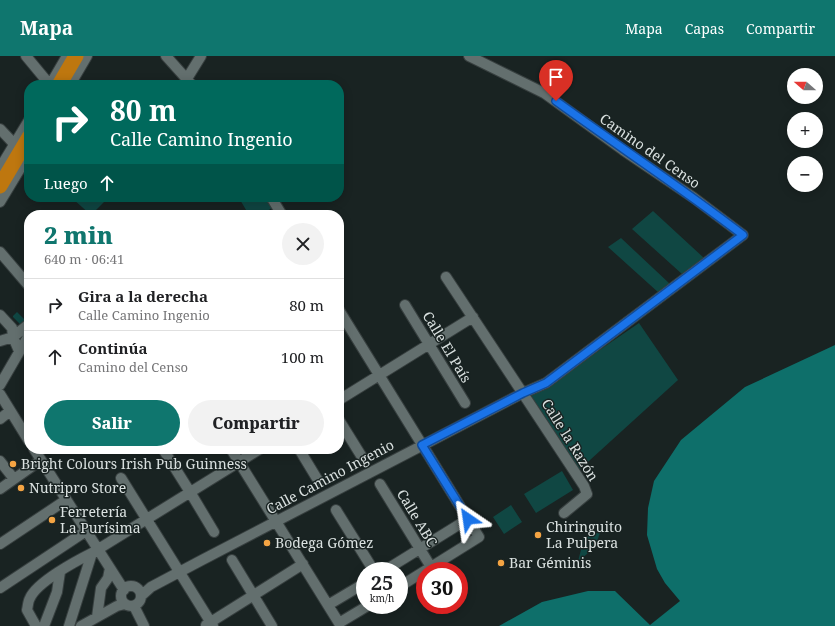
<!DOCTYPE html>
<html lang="es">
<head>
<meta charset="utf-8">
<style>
	body { margin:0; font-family:"Noto Serif",serif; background:#f2f2f2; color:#202124; height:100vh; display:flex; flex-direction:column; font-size:15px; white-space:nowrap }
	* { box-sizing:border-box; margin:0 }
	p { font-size:13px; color:#757577 }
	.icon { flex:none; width:22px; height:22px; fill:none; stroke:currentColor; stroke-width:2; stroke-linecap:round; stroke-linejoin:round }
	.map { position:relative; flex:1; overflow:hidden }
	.drawer { position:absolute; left:24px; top:154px; width:320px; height:244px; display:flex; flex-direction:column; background:#fff; border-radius:16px; box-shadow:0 2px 10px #0003 }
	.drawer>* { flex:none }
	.guide { position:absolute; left:24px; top:24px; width:320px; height:122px; border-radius:16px; box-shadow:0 2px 10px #0003; background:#00695c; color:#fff; overflow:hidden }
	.needle { width:26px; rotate:290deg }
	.fabs { position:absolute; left:787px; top:12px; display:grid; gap:8px }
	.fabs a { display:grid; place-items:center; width:36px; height:36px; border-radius:50%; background:#fff; box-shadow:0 2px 10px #0003; font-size:20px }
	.speed { position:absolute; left:356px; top:506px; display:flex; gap:8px; font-size:20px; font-weight:700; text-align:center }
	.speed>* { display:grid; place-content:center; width:52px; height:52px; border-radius:50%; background:#fff; box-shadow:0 2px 10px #0003; line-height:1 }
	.speed small { font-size:10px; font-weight:400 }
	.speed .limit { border:6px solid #d22; background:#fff; color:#111 }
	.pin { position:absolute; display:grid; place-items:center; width:34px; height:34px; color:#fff; margin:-41px -17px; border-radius:50% 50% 50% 0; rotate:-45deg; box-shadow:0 0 4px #0007 }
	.pin .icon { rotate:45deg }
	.me { position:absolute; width:44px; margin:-22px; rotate:328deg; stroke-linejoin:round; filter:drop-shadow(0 0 3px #0008) }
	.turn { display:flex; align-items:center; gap:14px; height:84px; padding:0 20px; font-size:18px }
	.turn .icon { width:52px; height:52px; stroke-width:2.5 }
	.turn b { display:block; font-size:28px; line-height:34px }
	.then { display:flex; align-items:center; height:38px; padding:0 20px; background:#0003; gap:8px; font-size:15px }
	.round { display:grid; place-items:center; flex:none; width:42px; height:42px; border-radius:21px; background:#f2f2f2 }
	.summary { display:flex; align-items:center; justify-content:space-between; height:68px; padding:0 20px }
	h1 { font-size:24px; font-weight:800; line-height:30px; color:#0f766e }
	.primary-button { display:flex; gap:8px; margin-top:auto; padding:8px 20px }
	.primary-button a { flex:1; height:46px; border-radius:24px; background:#0f766e; color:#fff; font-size:16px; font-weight:800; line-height:46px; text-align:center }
	.primary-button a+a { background:#f2f2f2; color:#202124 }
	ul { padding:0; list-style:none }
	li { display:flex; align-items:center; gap:12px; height:52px; padding:0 20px; border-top:1px solid #e0e0e0 }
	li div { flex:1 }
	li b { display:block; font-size:15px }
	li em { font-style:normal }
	header { display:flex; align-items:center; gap:24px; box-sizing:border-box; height:56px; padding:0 20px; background:#0f766e; color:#fff }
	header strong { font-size:19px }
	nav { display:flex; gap:22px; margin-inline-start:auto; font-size:14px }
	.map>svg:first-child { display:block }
</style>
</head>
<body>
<header>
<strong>Mapa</strong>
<nav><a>Mapa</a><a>Capas</a><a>Compartir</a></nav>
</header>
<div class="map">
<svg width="835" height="570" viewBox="0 0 835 570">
	<rect width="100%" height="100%" fill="#192322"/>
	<path fill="#104743" d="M75 141H99L104 146 91 159 73 143Z
		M240 141H266L272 152 261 159H249L239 142Z
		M653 155 704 202 682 218 632 173Z
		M621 182 670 228 659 237 608 191Z
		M17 256 25 264 20 268 13 261V260Z
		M639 267 678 324 579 414 530 340 547 330Z
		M562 415 573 434 536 457 524 438Z
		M511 449 522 466 504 478 493 461Z
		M593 477H600L595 491 580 504 578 505 581 494 580 485Z"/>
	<path fill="#0e6f6a" d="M835 289V570H499L542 546 588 535H615L650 569 680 545 665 527 657 513 647 479 648 452 654 425 681 384 745 331Z"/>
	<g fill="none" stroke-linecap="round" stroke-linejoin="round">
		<g stroke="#373f3f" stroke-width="12">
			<path id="minor" d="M26 0 50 29 67 0
				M166 0 192 29
				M70 29 87 0
				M183 29 201 0
				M0 73 18 92
				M0 112 29 64
				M271 141 282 159
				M0 146 29 98
				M0 196 29 230
				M446 221 584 430 587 438 564 457
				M405 249 465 347
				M339 254 479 481 399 531
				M0 259 12 272 13 281 19 295
				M0 285 13 281 29 268
				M0 329 29 279
				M0 338 29 385
				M339 344 473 261
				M0 363 10 355
				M339 364 362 401
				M34 393 124 534
				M163 393 190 436 214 476
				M231 393 339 567 369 549
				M299 393 319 426
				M0 405 14 423
				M121 422 213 570
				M380 428 431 511
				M0 433 41 404
				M336 454 374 515
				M0 488 66 444
				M232 504 272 570
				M384 515 468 463
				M121 540a10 10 0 1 1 20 0a10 10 0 1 1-20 0Z
				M0 532 86 475
				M141 540 151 531 202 504 523 337 546 327 743 179 694 142 623 94 544 37 469 0
				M328 549 365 527
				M134 550 144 570
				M97 561 101 532 108 522 110 512
				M206 569 303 508
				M36 570 27 554C28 550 28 545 30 542 37 526 76 505 92 497L260 393
				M44 570 57 536 60 516
				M69 570 92 497
				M81 570 117 550 125 548"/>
		</g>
		<g stroke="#373f3f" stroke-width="16">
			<path id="highway" d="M59 29 76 0
				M0 130 29 81"/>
		</g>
		<use href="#minor" stroke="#636f6e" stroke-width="10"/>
		<use href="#highway" stroke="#be770f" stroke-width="15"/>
	</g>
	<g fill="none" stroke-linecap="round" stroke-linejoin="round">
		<g stroke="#114b97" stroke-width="10">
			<path id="route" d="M468 463 422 389 523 337 546 327 743 179C682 132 618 90 556 45"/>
		</g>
		<use href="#route" stroke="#1a73e8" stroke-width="7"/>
	</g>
	<g fill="#f4a443" stroke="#192322" stroke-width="1.5">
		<circle cx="13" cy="408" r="4"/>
		<circle cx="21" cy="432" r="4"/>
		<circle cx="52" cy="464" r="4"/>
		<circle cx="538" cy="479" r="4"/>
		<circle cx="267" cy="487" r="4"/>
		<circle cx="501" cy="507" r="4"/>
	</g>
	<g text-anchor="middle" stroke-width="3" stroke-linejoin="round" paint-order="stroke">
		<g font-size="14" fill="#dae1e0" stroke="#192322">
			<text transform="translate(650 95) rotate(35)" y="5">Camino del Censo</text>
			<text transform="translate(447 291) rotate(59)" y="5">Calle El País</text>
			<text transform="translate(570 384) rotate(58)" y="5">Calle la Razón</text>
			<text transform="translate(330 421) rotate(-28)" y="5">Calle Camino Ingenio</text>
			<text transform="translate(417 462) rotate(59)" y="5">Calle ABC</text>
		</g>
		<g font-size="14" fill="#dae1e0" stroke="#192322" text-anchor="start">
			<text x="21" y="413">Bright Colours Irish Pub Guinness</text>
			<text x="29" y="437">Nutripro Store</text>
			<text x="60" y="461">Ferretería<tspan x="60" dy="16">La Purísima</tspan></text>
			<text x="546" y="476">Chiringuito<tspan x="546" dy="16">La Pulpera</tspan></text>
			<text x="275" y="492">Bodega Gómez</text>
			<text x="509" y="512">Bar Géminis</text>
		</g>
	</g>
</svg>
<div class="fabs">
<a><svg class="needle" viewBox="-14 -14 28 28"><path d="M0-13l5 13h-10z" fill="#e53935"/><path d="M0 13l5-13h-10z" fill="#757577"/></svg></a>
<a>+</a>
<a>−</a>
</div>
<div class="speed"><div>25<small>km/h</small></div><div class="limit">30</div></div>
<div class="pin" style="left:556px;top:45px;background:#d93025"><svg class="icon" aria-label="arrive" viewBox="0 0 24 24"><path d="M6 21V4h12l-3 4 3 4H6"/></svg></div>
<svg class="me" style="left:468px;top:463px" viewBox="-20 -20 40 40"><path d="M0-17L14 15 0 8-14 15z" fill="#1a73e8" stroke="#fff" stroke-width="4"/></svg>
<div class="guide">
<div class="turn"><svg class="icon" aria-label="right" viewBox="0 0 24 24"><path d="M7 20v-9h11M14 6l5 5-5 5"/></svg><div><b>80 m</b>Calle Camino Ingenio</div></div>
<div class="then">Luego<svg class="icon" aria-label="ahead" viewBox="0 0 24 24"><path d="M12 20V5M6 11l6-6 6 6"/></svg></div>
</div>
<section class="drawer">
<div class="summary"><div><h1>2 min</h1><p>640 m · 06:41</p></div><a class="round"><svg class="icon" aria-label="close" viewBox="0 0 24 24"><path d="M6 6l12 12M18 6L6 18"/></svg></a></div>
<ul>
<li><svg class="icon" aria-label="right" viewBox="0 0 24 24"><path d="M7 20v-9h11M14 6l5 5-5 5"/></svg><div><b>Gira a la derecha</b><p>Calle Camino Ingenio</p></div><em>80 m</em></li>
<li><svg class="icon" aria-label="ahead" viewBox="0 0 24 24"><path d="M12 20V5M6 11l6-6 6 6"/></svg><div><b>Continúa</b><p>Camino del Censo</p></div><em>100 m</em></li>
</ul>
<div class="primary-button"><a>Salir</a><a>Compartir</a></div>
</section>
</div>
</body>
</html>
